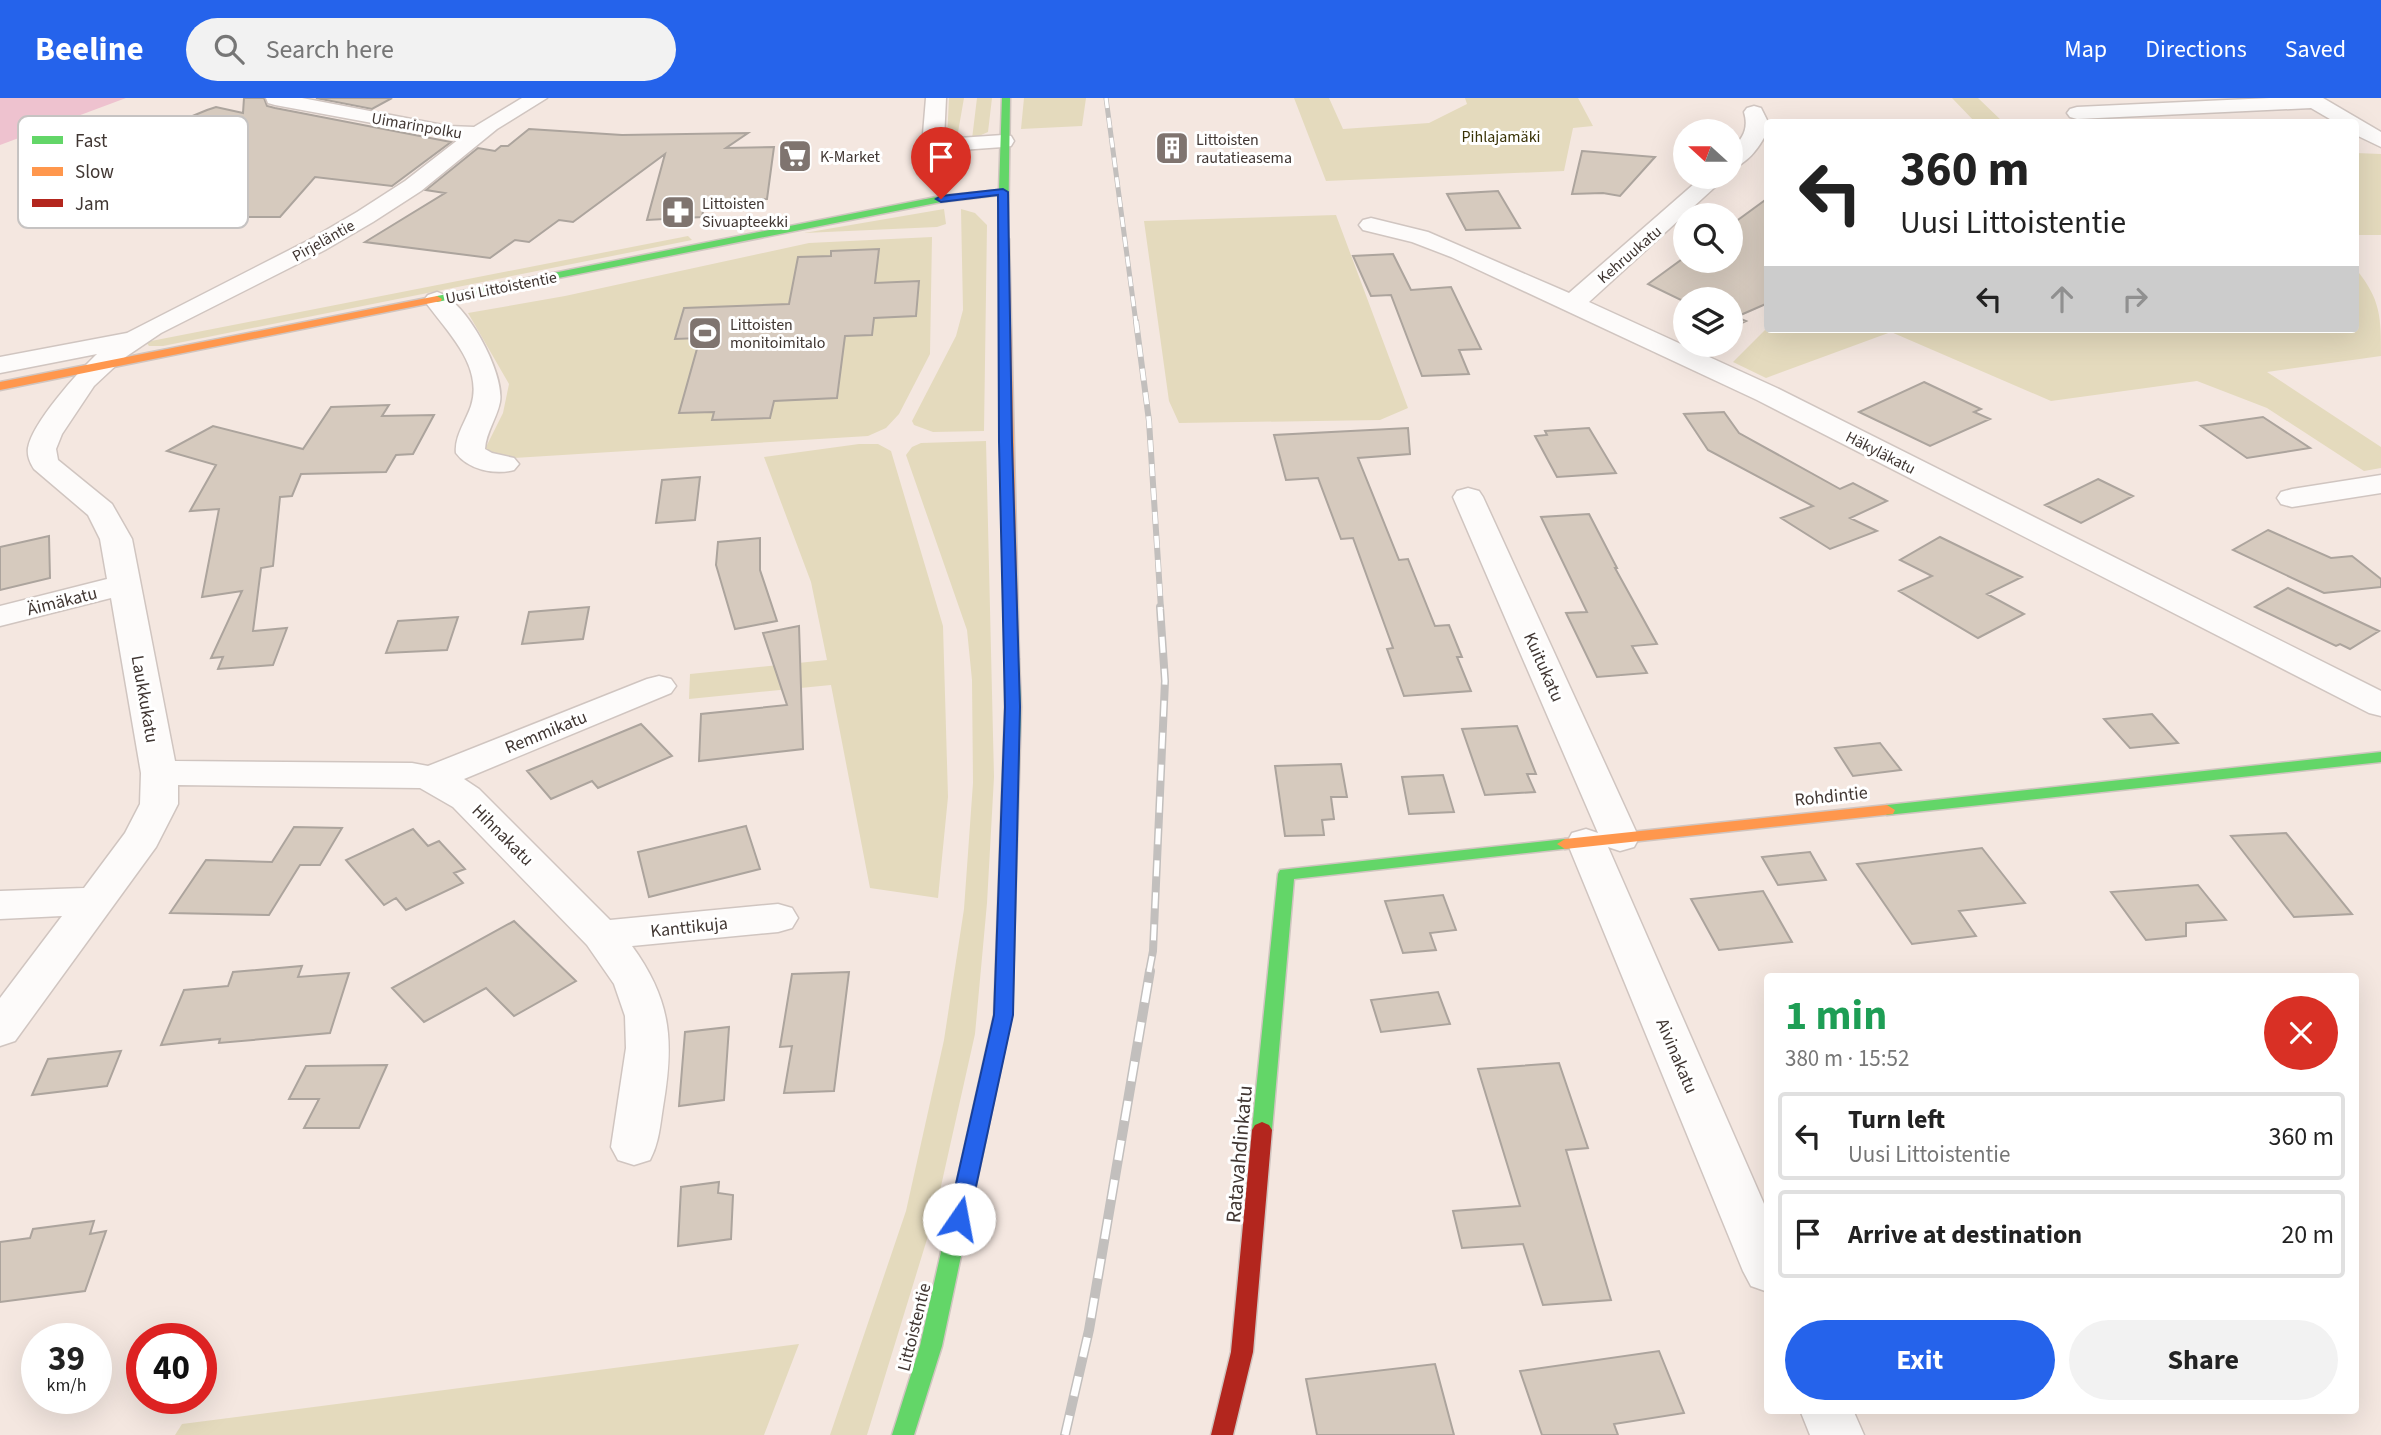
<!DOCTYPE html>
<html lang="en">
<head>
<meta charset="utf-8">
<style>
	body { margin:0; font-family:"Source Sans 3",sans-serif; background:#f2f2f2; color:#222; height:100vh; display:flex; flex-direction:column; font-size:26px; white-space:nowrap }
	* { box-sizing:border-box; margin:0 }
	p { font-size:23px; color:#767676 }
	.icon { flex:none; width:38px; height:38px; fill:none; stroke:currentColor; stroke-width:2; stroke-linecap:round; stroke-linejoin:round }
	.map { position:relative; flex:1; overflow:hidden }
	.details { position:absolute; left:1764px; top:875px; width:595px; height:441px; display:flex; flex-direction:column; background:#fff; border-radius:7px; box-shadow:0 7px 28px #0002 }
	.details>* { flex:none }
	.top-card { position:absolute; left:1764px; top:21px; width:595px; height:214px; border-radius:7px; box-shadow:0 7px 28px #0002; background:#fff; color:#222; overflow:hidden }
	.needle { width:46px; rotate:291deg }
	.buttons { position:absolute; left:1673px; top:21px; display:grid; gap:14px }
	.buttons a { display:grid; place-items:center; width:70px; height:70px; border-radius:50%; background:#fff; box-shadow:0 7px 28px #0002; font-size:35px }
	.speed { position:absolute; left:21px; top:1225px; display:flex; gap:14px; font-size:35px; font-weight:700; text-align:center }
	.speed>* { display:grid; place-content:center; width:91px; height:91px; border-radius:50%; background:#fff; box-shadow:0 7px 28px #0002; line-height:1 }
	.speed small { font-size:18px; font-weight:400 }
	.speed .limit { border:10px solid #d22; background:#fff; color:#111 }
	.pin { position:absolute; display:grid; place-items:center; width:60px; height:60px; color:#fff; margin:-72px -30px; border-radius:50% 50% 50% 0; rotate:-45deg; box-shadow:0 0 7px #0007 }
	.pin .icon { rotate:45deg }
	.me { position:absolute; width:77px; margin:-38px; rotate:12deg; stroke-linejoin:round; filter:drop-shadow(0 0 5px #0008) }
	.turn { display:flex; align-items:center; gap:24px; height:147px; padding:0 21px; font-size:32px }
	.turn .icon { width:91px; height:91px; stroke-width:2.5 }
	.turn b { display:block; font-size:49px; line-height:60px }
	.lanes { display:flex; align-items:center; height:66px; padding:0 21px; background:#0003; justify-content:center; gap:35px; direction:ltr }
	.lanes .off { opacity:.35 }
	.round { display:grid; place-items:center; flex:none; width:74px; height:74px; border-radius:37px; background:#f2f2f2 }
	.overview { display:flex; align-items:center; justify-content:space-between; height:119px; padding:0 21px }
	h1 { font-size:42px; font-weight:700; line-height:52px; color:#1e9e55 }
	.button { display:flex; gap:14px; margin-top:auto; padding:14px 21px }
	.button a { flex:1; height:80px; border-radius:42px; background:#2563eb; color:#fff; font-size:28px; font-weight:700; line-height:80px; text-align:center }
	.button a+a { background:#f2f2f2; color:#222 }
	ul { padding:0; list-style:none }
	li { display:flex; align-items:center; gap:21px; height:88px; margin:0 14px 10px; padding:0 7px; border:4px solid #e0e0e0; border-radius:7px }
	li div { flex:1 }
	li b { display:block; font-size:26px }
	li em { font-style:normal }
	header { display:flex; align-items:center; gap:42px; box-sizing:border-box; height:98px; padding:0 35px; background:#2563eb; color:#fff }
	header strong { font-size:33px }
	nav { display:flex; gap:38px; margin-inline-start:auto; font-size:24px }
	.search { width:490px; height:63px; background:#f2f2f2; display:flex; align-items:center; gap:18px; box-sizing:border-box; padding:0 24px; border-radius:38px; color:#767676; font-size:26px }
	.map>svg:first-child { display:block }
</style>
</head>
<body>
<header>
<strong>Beeline</strong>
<div class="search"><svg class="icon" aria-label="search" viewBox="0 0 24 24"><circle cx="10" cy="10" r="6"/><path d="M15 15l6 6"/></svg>Search here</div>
<nav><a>Map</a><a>Directions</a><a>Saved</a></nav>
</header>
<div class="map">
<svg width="2381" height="1337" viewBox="0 0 2381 1337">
	<rect width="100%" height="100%" fill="#f4e7e0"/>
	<path fill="#e4dabd" d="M949 0H964L957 40 947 41Z
		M977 0H992L988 34 972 41Z
		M1024 0H1086L1082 28 1021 31Z
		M1294 0H1329L1343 31 1429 25 1467 6 1465 0H1578L1593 28 1573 30 1564 73 1326 83Z
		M1952 0H1978L2003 24H1975Z
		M2356 55 2381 56V137H2356Z
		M944 111 946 126 937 129 804 135Z
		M961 111 975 115 987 127 984 333 933 334 914 327 912 323 956 238 963 212Z
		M1336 117 1408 310 1380 322 1179 325 1169 303 1144 123Z
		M688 138 692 142 163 248H149L146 244Z
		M932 139 930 256 899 316 886 330 868 338 514 360 494 358 484 353 503 315 509 286 468 215 565 198 809 145Z
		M2356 171C2381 202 2381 219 2381 258L2267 274 2381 349V370L2364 373 2267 310 2197 283 2051 303 1891 234 1766 280 1733 264 1767 230 2356 231Z
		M986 343 994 679 987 805 975 936 935 1115 867 1337H830L906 1113 944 942 964 811 973 685 972 582 967 532 906 357 912 349 921 345Z
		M859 346H878L891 353 943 528 948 699 938 800 870 790 831 587 689 601 690 576 827 562 811 484 764 359Z
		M799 1246 764 1337H175L182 1326Z"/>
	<path fill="#eec2cf" d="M0 0H126L0 47Z"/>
	<path fill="#d6cabe" stroke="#aca49d" stroke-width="2" d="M244 0H264L267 8 275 10 451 44 392 88 315 79 280 119H228L203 130 81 109 108 97 96 95 149 70 90 60 207 12 216 9 243 15Z
		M316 0H392L372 11Z
		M529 31 622 37 748 35 726 50 774 49 767 101 705 103 702 119 647 122 665 56 573 124 559 122 529 144 515 142 490 160 365 144 445 95 426 92 478 50 495 53 501 48H508Z
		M1582 53 1655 59 1620 98 1603 95 1572 96Z
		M1498 93 1520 130 1466 132 1447 96Z
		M1768 100V205L1736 219 1746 223 1731 230V201H1685V204L1648 186 1685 159V163H1731V127Z
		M879 151 875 185 919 183 916 218 874 220 872 237 845 238 837 300 774 303 770 320 712 322 714 314 679 315 700 240 675 241 684 210 789 206 798 159 831 158V153Z
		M1393 156 1411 192 1451 189 1481 251 1459 252 1469 276 1422 278 1391 197 1371 198 1353 158Z
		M1924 284 1981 311 1974 314 1990 321 1930 348 1859 314Z
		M389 307 382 318 434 317 413 356 396 357 386 374 301 376 292 398 280 399 273 468 261 470 253 533 287 530 273 567 218 571 223 559 211 560 242 493 202 499 219 411 190 413 216 367 167 353 213 328 303 351 331 309Z
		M1724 314 1739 335 1840 391 1853 385 1887 403 1850 420 1877 433 1830 451 1781 420 1813 408 1708 352 1684 316Z
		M2263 319 2310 350 2247 360 2201 328Z
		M1408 330 1410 356 1358 360 1399 462 1408 461 1435 528 1449 527 1462 559H1457L1471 593 1404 598 1387 551 1393 550 1353 440 1341 441 1318 380 1286 382 1274 337Z
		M1589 330 1616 375 1557 379 1535 338 1547 337 1545 333Z
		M700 379 695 422 656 425 662 382Z
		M2098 381 2133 398 2081 425 2045 407Z
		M1589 416 1617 470H1615L1657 546 1632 548 1647 575 1597 579 1566 515 1587 514 1541 419Z
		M2268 432 2331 460 2352 458 2381 481V489L2324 495 2233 452Z
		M49 438 50 480 0 492V449Z
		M1940 439 2022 479 1987 496 2024 516 1978 540 1899 493 1932 478 1900 462Z
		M760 440V472L777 523 735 531 716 467 718 444Z
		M2288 490 2379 533 2350 551 2340 546 2336 548 2255 509Z
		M589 509 583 541 522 546 529 514Z
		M458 519 447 552 386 555 398 523Z
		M799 528 803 651 699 663 701 616 787 607 763 535Z
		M2152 616 2178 645 2130 650 2104 621Z
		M641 626 672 658 598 690 592 683 551 701 527 673Z
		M1517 628 1536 676H1527L1535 694 1485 697 1462 631Z
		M1880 645 1901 672 1853 678 1835 650Z
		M1341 666 1347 699H1331L1334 721 1322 722 1324 737 1285 738 1275 668Z
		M1443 677 1454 714 1409 716 1402 679Z
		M746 728 760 771 649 799 638 754Z
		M294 729 342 730 320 767H300L269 817 170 815 206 762 272 764Z
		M413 731 428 748 439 743 465 771 454 775 463 785 406 812 396 800 384 807 346 762Z
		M2286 735 2352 816 2294 819 2231 738Z
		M1982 750 2025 805 1959 813 1976 838 1912 846 1857 766Z
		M1810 754 1826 782 1778 787 1762 759Z
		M2198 787 2226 822 2186 825V838L2146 842 2111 794Z
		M1763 793 1792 844 1719 852 1691 801Z
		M1443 797 1456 832 1430 835 1436 852 1403 855 1385 803Z
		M514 823 576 883 514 918 486 890 424 924 392 890Z
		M302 868 298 879 349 875 330 935 219 945 220 941 161 947 184 892 228 888 233 874Z
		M849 874 834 993 784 995 792 948 780 949 792 876Z
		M1438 894 1450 926 1381 934 1371 902Z
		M729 929 724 1002 679 1008 685 934Z
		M121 953 107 988 32 997 48 961Z
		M1559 965 1588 1050 1566 1052 1611 1202 1543 1207 1523 1146 1462 1150 1453 1113 1520 1108 1478 971Z
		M387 967 359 1030H304L319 1001H289L306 968Z
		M719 1084 718 1095 733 1097 731 1141 678 1148 681 1089Z
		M94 1123 90 1136 106 1133 85 1193 0 1204V1144L30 1140 33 1131Z
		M1659 1253 1684 1315 1614 1326 1618 1337H1542L1520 1273Z
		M1435 1266 1454 1337H1317L1306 1281Z"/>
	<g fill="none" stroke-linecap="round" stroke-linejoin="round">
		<g stroke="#d0c5c0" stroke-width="3">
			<path id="street" d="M266 0H302L448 28 474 29 522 0H547L497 31 421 93 373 124 325 152 161 235 124 260 94 288 62 336 56 351 58 362 112 406 132 441 175 663 412 665 428 668 647 581 659 578 671 581 676 588 671 595 464 681 479 691 610 822 778 806 792 810 798 820 792 830 778 834 632 848C672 903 674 944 663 1009 660 1028 659 1045 650 1062L634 1067 618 1062 611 1049 626 950 625 918 614 886 587 847 453 709 420 690 178 687V706L156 749 15 943 0 948V900L62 818 0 821V793L84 790 125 735 140 706 141 675 111 500 0 528V508L107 481 100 441 88 417 34 371C30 365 27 358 28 350 32 325 78 274 97 256L0 275V259L127 235 309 142 357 114 405 83 459 41 275 7 268 5Z
				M926 0H946L944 41 1003 37 1011 38 1014 43 1011 48 1003 49 933 54 925 53 922 48Z
				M2270 0H2323L2381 34V49L2356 37V24H2335L2311 10 2077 21 2070 19 2067 15 2070 11 2077 9Z
				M1754 8 1761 10 1767 22 1766 36C1759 50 1746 67 1731 70V52C1743 40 1749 31 1744 14L1747 10Z
				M1702 79H1726L1589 204 1777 290 2381 593V618L2369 615 1757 302 1451 159 1412 144 1363 132 1359 127 1363 122 1371 120 1428 134 1569 195Z
				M437 194C465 201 505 275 500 304 497 320 486 334 485 351L492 355 514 360 519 366 514 372C495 377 468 372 456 355 454 339 466 323 471 308 484 267 446 233 424 202L428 197Z
				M2381 377V395L2292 409 2281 406 2277 400 2281 394 2292 391Z
				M1468 390 1479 393 1483 399 1639 740 1634 749 1620 753 1608 749 1768 1115V1194L1751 1188 1743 1173 1567 744 1572 735 1586 731 1598 735 1453 399 1457 393Z
				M1800 1312H1853L1864 1337H1810Z"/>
		</g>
		<g stroke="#d0c5c0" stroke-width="3">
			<path id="fast" d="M1002 0H1010L1008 143 999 141V97L941 104 437 204 432 201 437 198 941 98 999 92Z
				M1012 557 1019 561 1021 609 1012 917 942 1248 914 1337H892L920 1248 994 917 1005 609V561Z
				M2381 654V664L1887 717 1879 712 1887 707Z
				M1565 741 1571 742 1573 746 1571 750 1294 781 1272 1032 1269 1037 1262 1040 1255 1037 1252 1032 1278 776 1280 772Z"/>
		</g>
		<g stroke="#d0c5c0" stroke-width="3">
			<path id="slow" d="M1004 138 1009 141 1019 561 1012 565 1005 561 999 141Z
				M437 198 442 201 441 203 0 292V284Z
				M1887 707 1895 712 1893 716 1565 751 1557 746 1565 741Z"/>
		</g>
		<g stroke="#d0c5c0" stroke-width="3">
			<path id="jam" d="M1262 1024 1269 1027 1272 1032 1253 1254 1233 1337H1211L1231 1254 1252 1032 1255 1027Z"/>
		</g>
		<use href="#street" fill="#fdfbfa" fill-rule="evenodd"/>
		<use href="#fast" fill="#63d668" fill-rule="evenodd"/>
		<use href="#slow" fill="#ff974d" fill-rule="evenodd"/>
		<use href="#jam" fill="#b3261e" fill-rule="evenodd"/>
		<g stroke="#c2bfbd" stroke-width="5">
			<path id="rail-far3" d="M1106 0 1136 225"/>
		</g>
		<g stroke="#c2bfbd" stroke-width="6">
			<path id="rail-far2" d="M1136 223 1149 323 1161 511"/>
		</g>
		<g stroke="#c2bfbd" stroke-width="8">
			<path id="rail-far1" d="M1149 874 1153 853 1165 583 1160 509"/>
		</g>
		<g stroke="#c2bfbd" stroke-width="10">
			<path id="rail" d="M1065 1337 1089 1232 1150 873"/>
		</g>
		<use href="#rail-far3" stroke="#fff" stroke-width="3.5" stroke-dasharray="10" stroke-linecap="butt"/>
		<use href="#rail-far2" stroke="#fff" stroke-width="4.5" stroke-dasharray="12" stroke-linecap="butt"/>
		<use href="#rail-far1" stroke="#fff" stroke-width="5" stroke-dasharray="16" stroke-linecap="butt"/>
		<use href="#rail" stroke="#fff" stroke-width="7" stroke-dasharray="20" stroke-linecap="butt"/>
	</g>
	<path fill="#2563eb" stroke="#184099" stroke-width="2" d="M1003 91 1008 94 1012 344 1020 609 1013 917 969 1121 966 1127 959 1129 951 1127 948 1121 994 917 1005 609 999 344 998 97 941 104 936 101 941 98Z"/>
	<defs>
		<g id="building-square" transform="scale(1.75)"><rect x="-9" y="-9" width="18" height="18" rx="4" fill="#7f746f" stroke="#fff"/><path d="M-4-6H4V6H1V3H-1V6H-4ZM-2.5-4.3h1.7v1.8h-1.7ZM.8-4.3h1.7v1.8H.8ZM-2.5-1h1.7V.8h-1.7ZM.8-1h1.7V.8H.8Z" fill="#fff"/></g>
		<g id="supermarket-square" transform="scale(1.75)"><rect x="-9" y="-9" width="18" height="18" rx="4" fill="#7f746f" stroke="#fff"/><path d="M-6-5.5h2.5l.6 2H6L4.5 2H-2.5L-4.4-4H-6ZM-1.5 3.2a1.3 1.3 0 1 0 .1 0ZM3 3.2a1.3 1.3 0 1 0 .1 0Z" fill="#fff"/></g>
		<g id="pharmacy-square" transform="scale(1.75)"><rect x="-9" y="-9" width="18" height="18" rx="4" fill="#7f746f" stroke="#fff"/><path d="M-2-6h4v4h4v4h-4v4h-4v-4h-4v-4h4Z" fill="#fff"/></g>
		<g id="stadium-square" transform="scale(1.75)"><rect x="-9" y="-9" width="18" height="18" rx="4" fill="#7f746f" stroke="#fff"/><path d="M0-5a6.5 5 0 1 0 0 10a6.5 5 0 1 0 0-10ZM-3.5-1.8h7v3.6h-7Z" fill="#fff"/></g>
	</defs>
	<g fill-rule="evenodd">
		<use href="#building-square" x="1172" y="50"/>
		<use href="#supermarket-square" x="795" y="58"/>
		<use href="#pharmacy-square" x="678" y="114"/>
		<use href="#stadium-square" x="705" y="235"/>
	</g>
	<g text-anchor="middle" stroke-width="6" stroke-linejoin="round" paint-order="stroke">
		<g font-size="16" fill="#403632" stroke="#fff">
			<text transform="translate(417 27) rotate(10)" y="6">Uimarinpolku</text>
			<text transform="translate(323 142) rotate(-29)" y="6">Pirjeläntie</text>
			<text transform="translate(1629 156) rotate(-41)" y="6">Kehruukatu</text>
			<text transform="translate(501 189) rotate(-11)" y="6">Uusi Littoistentie</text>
			<text transform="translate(1881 354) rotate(27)" y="6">Häkyläkatu</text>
		</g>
		<g font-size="16" fill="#393205" stroke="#fff">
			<text x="1501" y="44">Pihlajamäki</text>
		</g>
		<g font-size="16" fill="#403632" stroke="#fff" text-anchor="start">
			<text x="1196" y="47">Littoisten<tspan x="1196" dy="18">rautatieasema</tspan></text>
			<text x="820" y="64">K-Market</text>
			<text x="702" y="111">Littoisten<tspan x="702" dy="18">Sivuapteekki</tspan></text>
			<text x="730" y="232">Littoisten<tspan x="730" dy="18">monitoimitalo</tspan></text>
		</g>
		<g font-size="18" fill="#403632" stroke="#fff">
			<text transform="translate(62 503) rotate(-14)" y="6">Äimäkatu</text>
			<text transform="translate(1544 569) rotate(66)" y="6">Kuitukatu</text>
			<text transform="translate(145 601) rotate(80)" y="6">Laukkukatu</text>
			<text transform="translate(546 634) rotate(-22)" y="6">Remmikatu</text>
			<text transform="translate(1831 698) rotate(-6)" y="6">Rohdintie</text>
			<text transform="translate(503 737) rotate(45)" y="6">Hihnakatu</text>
			<text transform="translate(689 829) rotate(-6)" y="6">Kanttikuja</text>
			<text transform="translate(1677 958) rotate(67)" y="6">Aivinakatu</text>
			<text transform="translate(914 1229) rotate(-76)" y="6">Littoistentie</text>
		</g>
		<g font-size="21" fill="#403632" stroke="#fff">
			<text transform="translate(1239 1056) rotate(-85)" y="7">Ratavahdinkatu</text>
		</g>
	</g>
	<rect x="18" y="18" width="230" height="112" rx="10" fill="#fff" stroke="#c6c3c2" stroke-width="2"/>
	<rect x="32" y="38" width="31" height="8" fill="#63d668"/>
	<rect x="32" y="69" width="31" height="9" fill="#ff974d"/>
	<rect x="32" y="101" width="31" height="8" fill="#b3261e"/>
	<g font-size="19" fill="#403632">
		<text x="75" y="49">Fast</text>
		<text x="75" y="80">Slow</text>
		<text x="75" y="112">Jam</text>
	</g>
</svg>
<div class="buttons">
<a><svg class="needle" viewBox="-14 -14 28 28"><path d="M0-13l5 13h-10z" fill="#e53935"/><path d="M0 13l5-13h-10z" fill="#767676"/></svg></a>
<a><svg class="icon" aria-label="search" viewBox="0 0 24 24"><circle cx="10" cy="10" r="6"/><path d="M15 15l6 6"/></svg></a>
<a><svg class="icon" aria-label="layers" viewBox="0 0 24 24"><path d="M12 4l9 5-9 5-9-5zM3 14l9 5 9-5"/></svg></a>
</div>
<div class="speed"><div>39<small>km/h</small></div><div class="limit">40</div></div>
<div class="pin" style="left:941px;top:101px;background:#d93025"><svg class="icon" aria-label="arrive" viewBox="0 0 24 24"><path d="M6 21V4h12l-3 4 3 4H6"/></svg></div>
<svg class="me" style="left:959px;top:1121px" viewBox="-20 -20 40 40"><circle r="19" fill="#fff"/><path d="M0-13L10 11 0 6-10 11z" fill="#2563eb"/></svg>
<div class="top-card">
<div class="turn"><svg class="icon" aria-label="left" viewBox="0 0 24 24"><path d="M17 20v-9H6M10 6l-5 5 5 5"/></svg><div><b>360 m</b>Uusi Littoistentie</div></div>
<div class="lanes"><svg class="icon" aria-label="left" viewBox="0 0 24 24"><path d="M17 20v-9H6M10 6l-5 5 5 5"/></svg><svg class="icon off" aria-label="ahead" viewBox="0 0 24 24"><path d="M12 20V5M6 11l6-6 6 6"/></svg><svg class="icon off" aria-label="right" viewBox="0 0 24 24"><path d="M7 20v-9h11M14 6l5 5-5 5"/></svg></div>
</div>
<section class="details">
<div class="overview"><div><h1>1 min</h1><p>380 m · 15:52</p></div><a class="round" style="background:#d93025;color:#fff"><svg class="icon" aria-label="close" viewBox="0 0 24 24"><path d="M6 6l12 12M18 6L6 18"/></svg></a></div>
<ul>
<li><svg class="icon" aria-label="left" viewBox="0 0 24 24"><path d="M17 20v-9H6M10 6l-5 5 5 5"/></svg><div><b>Turn left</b><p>Uusi Littoistentie</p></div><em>360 m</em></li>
<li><svg class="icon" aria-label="arrive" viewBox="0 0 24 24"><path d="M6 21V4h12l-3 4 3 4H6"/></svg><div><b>Arrive at destination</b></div><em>20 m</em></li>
</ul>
<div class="button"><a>Exit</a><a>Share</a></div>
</section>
</div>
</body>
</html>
